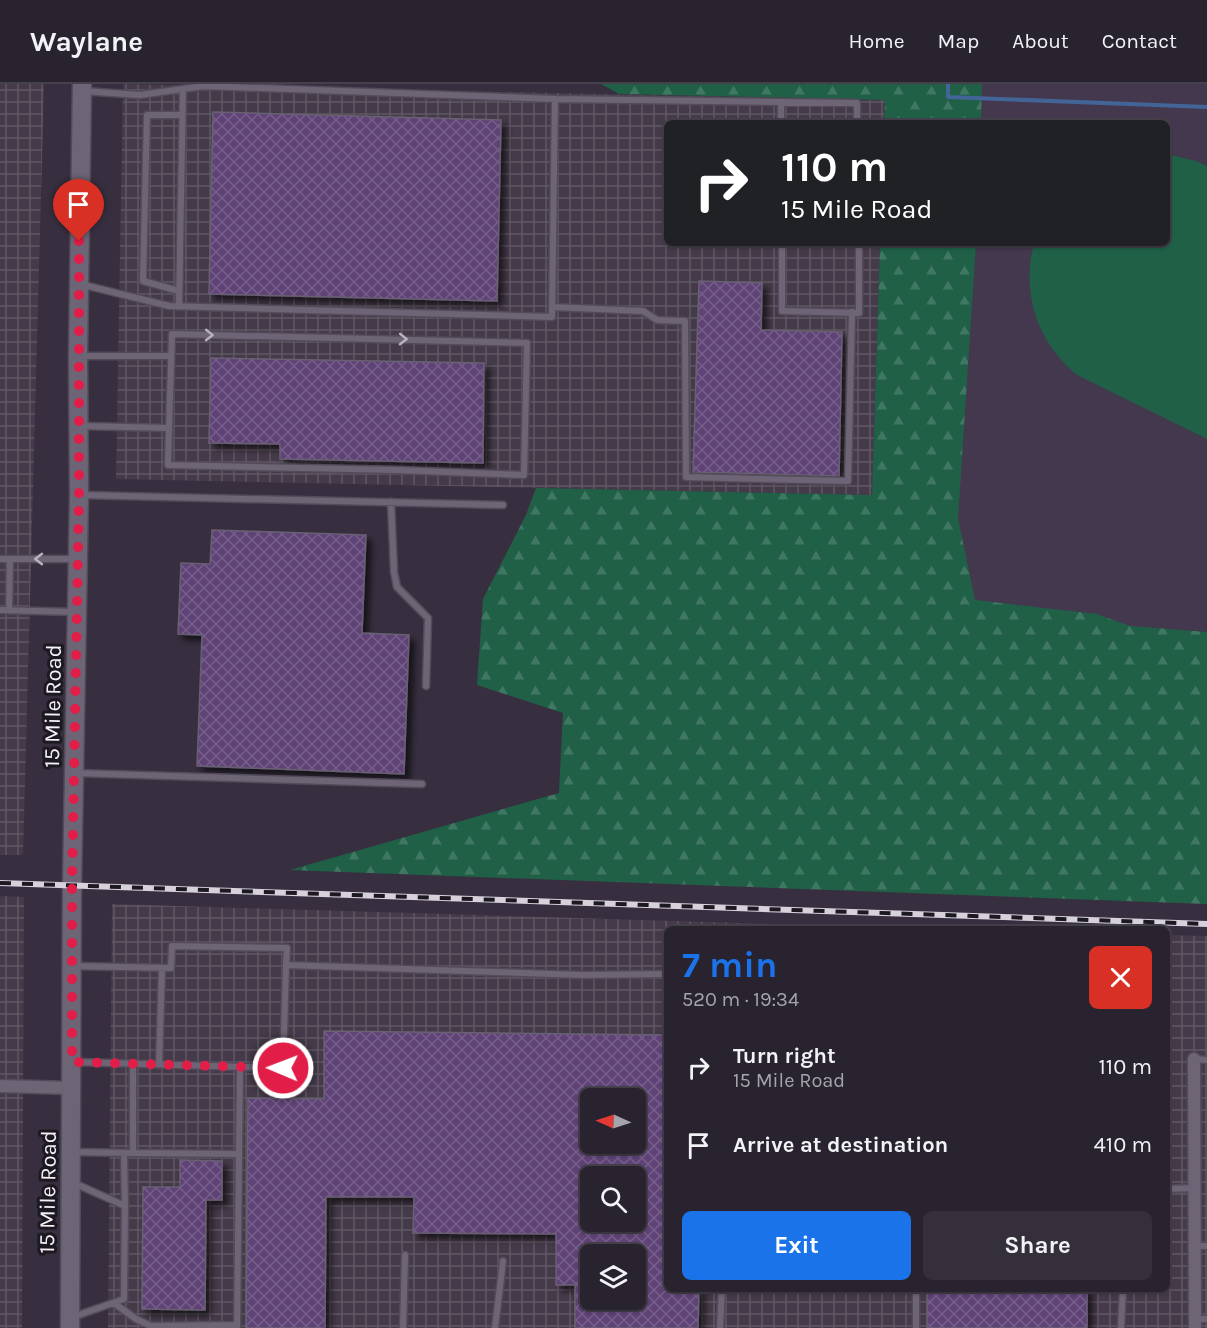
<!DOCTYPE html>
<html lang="en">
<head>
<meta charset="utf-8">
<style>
	body { margin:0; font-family:Karla,sans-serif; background:#352f3b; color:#f1f3f6; height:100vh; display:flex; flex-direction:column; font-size:22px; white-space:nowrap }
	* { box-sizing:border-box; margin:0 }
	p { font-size:20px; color:#a5a4aa }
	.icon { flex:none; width:33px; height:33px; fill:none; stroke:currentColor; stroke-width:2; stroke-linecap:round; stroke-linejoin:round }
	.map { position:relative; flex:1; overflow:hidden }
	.side { position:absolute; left:664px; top:842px; width:506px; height:366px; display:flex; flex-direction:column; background:#29232f; border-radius:9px; box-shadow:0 2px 4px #0004,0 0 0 2px #45404b }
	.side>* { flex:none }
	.guide { position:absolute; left:664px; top:36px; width:506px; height:126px; border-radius:9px; box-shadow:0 2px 4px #0004,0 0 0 2px #45404b; background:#202124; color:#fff; overflow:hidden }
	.needle { width:39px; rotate:273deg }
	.tools { position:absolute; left:580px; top:1004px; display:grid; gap:12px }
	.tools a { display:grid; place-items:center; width:66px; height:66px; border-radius:9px; background:#29232f; box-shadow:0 2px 4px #0004,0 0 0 2px #45404b; font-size:30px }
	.pin { position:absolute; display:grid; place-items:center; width:51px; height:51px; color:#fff; margin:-62px -26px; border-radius:50% 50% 50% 0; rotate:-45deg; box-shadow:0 0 6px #0007 }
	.pin .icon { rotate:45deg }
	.me { position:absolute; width:66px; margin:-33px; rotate:271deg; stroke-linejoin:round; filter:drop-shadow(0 0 4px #0008) }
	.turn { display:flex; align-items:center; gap:21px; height:126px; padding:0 18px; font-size:27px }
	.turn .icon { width:78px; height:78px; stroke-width:2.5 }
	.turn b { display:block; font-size:42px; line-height:51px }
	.round { display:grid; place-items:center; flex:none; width:63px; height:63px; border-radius:9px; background:#352f3b }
	.head { display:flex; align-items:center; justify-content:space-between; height:102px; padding:0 18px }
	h1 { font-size:36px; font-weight:700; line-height:45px; color:#1a73e8 }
	.cta { display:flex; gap:12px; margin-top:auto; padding:12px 18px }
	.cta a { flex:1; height:69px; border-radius:9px; background:#1a73e8; color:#fff; font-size:24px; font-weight:700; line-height:69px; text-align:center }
	.cta a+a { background:#352f3b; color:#f1f3f6 }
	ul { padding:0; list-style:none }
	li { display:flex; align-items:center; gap:18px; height:78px; padding:0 18px }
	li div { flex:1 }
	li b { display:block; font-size:22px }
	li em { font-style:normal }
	header { display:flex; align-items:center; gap:36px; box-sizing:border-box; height:84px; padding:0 30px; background:#29232f; border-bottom:2px solid #45404b }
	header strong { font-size:28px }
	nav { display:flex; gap:33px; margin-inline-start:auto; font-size:21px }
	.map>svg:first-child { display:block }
</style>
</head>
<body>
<header>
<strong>Waylane</strong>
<nav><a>Home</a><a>Map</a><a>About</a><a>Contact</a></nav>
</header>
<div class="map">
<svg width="1207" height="1244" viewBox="0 0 1207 1244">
	<defs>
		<pattern id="industrial-grid" width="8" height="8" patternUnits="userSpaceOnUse" patternTransform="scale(1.5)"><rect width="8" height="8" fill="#453a49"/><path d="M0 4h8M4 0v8" fill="none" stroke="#605764"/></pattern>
		<pattern id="forest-firs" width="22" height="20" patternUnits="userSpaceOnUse" patternTransform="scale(1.5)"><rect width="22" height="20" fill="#1f6047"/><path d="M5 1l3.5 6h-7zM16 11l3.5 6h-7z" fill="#407762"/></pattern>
		<pattern id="building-cross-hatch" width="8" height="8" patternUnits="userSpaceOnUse" patternTransform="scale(1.5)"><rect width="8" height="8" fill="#5e4276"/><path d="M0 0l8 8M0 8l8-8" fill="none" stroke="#765e8a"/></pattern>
		<filter id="shadow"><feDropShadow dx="5.5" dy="5.5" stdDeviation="3" flood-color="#0009"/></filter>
	</defs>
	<rect width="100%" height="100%" fill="#372f3f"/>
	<path fill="#43384e" d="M619 0H1207V639L871 631 882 159H1167V39H885V16Z"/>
	<path fill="url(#industrial-grid)" fill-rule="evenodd" d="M0 0H44L23 771H0Z
		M123 0 885 16 884 39H668V159H880L872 411 116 395Z
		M0 812 24 813 22 1244H0Z
		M112 820 901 844H668V1204H1167V851L1207 852V1244H108ZM591 1014H636V1059H591ZM591 1092H636V1137H591ZM591 1170H636V1215H591Z"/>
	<path fill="#1f6047" d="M1167 70 1196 77 1207 82V355L1077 291C1037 258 1021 209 1034 159H1167Z"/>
	<path fill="url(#forest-firs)" d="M601 0H982L981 39H884L885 16 619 10Z
		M880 159H976L958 434 975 516 1097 530 1130 542 1207 548V820L290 786 559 709 563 629 477 601 483 515 526 431 536 404 872 411Z"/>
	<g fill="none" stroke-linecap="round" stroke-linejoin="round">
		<path stroke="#436496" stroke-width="4" d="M948 0V13L1207 23"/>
	</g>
	<path fill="url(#building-cross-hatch)" stroke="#696072" stroke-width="1.5" fill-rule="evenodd" filter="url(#shadow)" d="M213 28 501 36 497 217 209 210Z
		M699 197 762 199 761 246 842 248 839 392 693 388Z
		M211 274 484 279 483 379 280 375V360L209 359Z
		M212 446 366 451 362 549 409 551 404 690 197 682 202 551 178 550 181 479 210 480Z
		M324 947 668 951V1204H699L698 1244H575V1201H556V1150L413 1149 414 1113H326L325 1244H246L248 1014 324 1015ZM591 1014H636V1059H591ZM591 1092H636V1137H591ZM591 1170H636V1215H591Z
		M180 1076 222 1077V1116H206L205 1226 142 1225 143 1103H180Z
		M927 1204H1087V1244H927Z"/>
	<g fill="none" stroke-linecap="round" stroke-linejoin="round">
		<g stroke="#524b59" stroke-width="9">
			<path id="lane" d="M555 15 857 19V39
				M781 18V39
				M782 159V227L859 229V159
				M80 200 169 222 552 233 555 15 204 2 140 11 83 7
				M179 207 143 197 147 31H182
				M179 222 183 5
				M552 223 643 227 657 236 685 237 686 393 848 397 852 228
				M79 272H171
				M82 342 169 344 168 381 396 386 524 391 527 259 172 250 169 344
				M82 411 503 421
				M391 418 394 488 397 503 428 534 426 602
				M0 475H77
				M0 526 74 528
				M9 526 10 475
				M76 689 422 700
				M73 882 171 884 172 862 287 864 286 881
				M1194 975 1207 976
				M75 978 283 984 286 881 582 891 668 890
				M159 981 162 884
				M72 1068 133 1069V980
				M124 1069 125 1122
				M133 1069 239 1070 240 983
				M1167 1105 1194 1104
				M1195 1162H1207
				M114 1219 136 1235 151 1242 237 1241
				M73 1233 124 1215 125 1122 74 1099
				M1195 1235H1207
				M237 1244 239 1070
				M403 1244 405 1171
				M495 1244 503 1177
				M720 1244 722 1204
				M916 1244V1204
				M1121 1244 1123 1204"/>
		</g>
		<g stroke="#524b59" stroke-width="15">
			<path id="street" d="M1194 975 1195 1244
				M0 1002 72 1004"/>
		</g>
		<g stroke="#524b59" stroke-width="21">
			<path id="secondary" d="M70 1244 72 802 79 411 78 272 82 0"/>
		</g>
		<use href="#lane" stroke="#6d6476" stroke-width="6"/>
		<use href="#street" stroke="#6d6476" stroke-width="12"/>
		<use href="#secondary" stroke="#6d6476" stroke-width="18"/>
		<g stroke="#d7d1dd" stroke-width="6">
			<path id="rail" d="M0 799 1207 840"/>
		</g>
		<use href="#rail" stroke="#1c1920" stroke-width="4" stroke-dasharray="11" stroke-linecap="butt"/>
	</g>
	<defs><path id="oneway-chevron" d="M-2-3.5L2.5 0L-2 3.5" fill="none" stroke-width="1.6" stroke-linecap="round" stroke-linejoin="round" transform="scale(1.5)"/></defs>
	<g stroke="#b8b1bf">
		<use href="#oneway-chevron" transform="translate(209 251) rotate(1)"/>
		<use href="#oneway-chevron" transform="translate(403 255) rotate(1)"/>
		<use href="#oneway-chevron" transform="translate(39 475) rotate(180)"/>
	</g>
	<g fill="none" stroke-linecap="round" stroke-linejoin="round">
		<path stroke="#e11d48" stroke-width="10" stroke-dasharray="0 18" d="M79 157V411L72 802V978L283 984"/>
	</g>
	<g text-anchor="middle" stroke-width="6" stroke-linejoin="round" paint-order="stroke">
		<g font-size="22" fill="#f5f0fb" stroke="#1c1920">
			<text transform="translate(52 622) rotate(-89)" y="8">15 Mile Road</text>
			<text transform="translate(47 1108) rotate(-89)" y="8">15 Mile Road</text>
		</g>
	</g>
</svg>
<div class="tools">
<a><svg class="needle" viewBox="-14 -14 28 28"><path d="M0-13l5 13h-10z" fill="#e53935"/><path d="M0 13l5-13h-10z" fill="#a5a4aa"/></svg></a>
<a><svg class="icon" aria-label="search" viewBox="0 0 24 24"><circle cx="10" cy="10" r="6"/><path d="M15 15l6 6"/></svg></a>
<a><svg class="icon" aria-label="layers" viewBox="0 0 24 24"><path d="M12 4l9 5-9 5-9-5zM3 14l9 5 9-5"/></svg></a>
</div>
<div class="pin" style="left:79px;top:157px;background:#d93025"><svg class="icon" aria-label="arrive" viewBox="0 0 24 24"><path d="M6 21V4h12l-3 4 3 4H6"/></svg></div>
<svg class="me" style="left:283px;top:984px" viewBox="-20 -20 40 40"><circle r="17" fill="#e11d48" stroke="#fff" stroke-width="3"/><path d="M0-11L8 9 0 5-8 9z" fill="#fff"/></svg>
<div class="guide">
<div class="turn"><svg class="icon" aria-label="right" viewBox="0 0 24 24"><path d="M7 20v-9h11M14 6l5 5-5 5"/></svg><div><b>110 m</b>15 Mile Road</div></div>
</div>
<section class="side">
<div class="head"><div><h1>7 min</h1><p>520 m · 19:34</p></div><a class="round" style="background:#d93025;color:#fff"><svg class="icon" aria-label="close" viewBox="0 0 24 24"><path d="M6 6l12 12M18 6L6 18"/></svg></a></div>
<ul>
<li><svg class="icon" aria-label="right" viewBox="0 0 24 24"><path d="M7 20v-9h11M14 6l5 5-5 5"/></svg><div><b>Turn right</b><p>15 Mile Road</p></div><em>110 m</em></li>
<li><svg class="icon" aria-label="arrive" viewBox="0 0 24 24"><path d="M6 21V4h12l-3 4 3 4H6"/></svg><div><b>Arrive at destination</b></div><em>410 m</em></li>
</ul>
<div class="cta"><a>Exit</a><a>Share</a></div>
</section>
</div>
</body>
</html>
